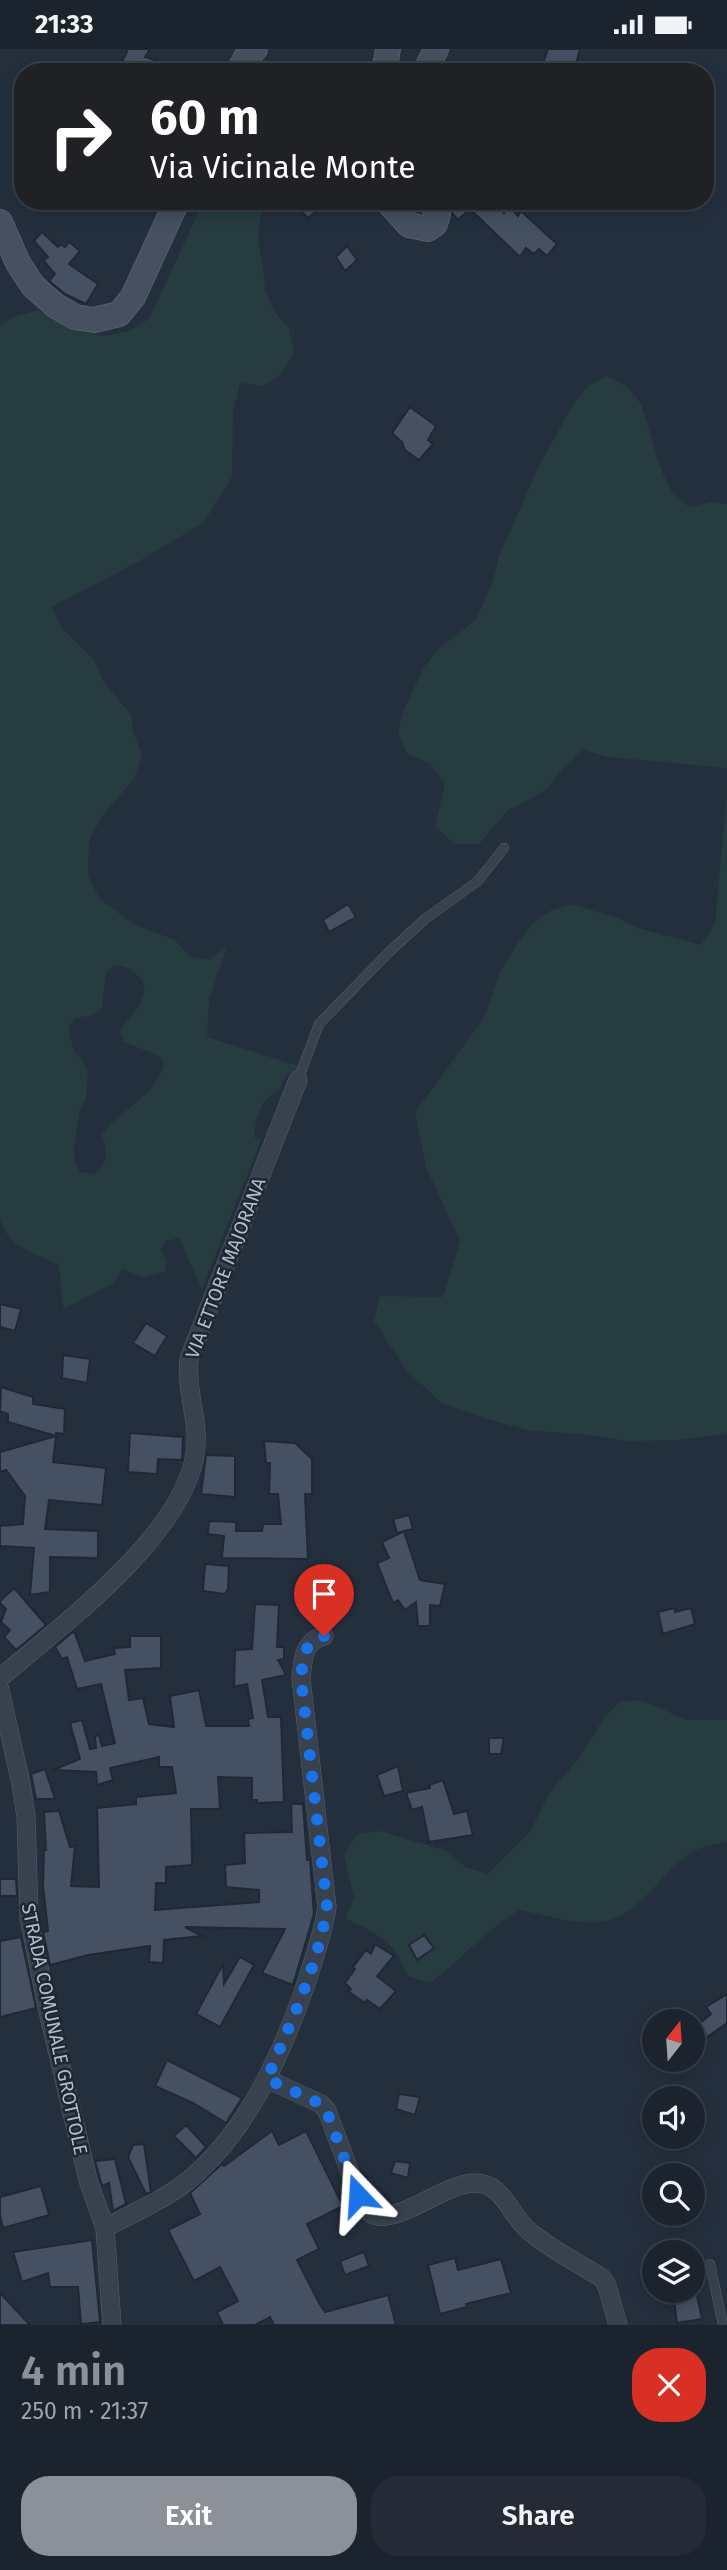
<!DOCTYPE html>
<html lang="en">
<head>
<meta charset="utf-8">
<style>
	body { margin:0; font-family:"Fira Sans",sans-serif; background:#242b36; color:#f1f3f6; height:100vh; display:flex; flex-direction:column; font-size:26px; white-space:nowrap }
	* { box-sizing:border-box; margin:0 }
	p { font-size:23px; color:#a0a4aa }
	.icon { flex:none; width:38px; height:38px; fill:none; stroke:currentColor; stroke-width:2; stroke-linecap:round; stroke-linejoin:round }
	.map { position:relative; height:2276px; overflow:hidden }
	.drawer { display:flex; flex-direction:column; background:#1b232e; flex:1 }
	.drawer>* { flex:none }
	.hud { position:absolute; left:14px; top:14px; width:700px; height:147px; border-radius:28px; box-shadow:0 4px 18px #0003,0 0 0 2px #39404a; background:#202124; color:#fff; overflow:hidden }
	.needle { width:46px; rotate:17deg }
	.buttons { position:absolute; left:642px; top:1960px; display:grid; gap:14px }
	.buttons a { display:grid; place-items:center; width:63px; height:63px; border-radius:50%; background:#1b232e; box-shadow:0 4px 18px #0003,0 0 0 2px #39404a; font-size:35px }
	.pin { position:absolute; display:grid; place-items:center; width:60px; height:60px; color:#fff; margin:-72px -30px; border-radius:50% 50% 50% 0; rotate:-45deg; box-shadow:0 0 7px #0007 }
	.pin .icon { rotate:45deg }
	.me { position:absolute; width:77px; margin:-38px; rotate:340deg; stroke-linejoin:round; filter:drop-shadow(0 0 5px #0008) }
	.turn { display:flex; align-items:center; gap:24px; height:147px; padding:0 21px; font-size:32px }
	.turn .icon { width:91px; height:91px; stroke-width:2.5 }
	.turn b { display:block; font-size:49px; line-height:60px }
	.round { display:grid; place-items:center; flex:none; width:74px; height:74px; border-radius:28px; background:#242b36 }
	.summary { display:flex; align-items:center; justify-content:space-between; height:119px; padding:0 21px }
	h1 { font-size:42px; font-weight:600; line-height:52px; color:#8c9099 }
	.action { display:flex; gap:14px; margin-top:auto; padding:14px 21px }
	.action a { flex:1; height:80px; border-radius:28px; background:#8c9099; color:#fff; font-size:28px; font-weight:600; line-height:80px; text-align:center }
	.action a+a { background:#242b36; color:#f1f3f6 }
	.status { display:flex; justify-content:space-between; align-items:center; height:49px; padding:0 35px; background:#1b232e; direction:ltr }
	.status svg { height:19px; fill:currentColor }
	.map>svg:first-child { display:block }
</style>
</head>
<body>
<div class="status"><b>21:33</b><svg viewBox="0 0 49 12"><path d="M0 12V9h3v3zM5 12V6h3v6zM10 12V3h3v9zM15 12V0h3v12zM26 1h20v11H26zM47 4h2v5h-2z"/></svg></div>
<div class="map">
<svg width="727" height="2276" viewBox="0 0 727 2276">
	<rect width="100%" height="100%" fill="#242f3e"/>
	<path fill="#263c3f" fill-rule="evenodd" d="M204 152H266L260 169 258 191 263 215 265 240 274 262 289 280 294 304 281 325 263 337 240 334 233 363 232 428 204 473 141 511 52 558 61 578 94 611 103 632 132 667 133 682 142 706 134 730 103 766 89 791 88 827 99 849 133 875 175 891 189 907 210 911 227 897 209 951 207 988 299 1017 296 1024H287L279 1042C261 1049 255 1069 254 1088L261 1091 202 1240 179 1189 166 1192 160 1202 167 1211 165 1223 143 1229 122 1220 114 1234 64 1260C59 1245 63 1230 58 1215 34 1205 8 1198 0 1170V277L13 268 38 261 81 282 103 287 127 283 149 270ZM115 916C126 917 132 920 139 928 155 945 130 968 120 981L124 993 155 1005 164 1012C160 1046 120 1059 102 1086 107 1103 110 1113 94 1125L80 1123 75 1112 74 1101 80 1059 86 1049 88 1023 83 1012 74 1002 68 979 75 969 93 966 102 959 106 923Z
		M606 327 628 338 641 355 662 423 672 443 689 458 711 453 727 455V719L609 708 583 701 562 720 549 738 528 752 508 761 479 795H455L435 778 445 734 429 714 407 705 398 682 404 660 424 618 438 600 476 571 494 529 499 507 538 419 572 357 587 338Z
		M727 744V1385L678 1391 628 1392 581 1385 532 1382 486 1370 442 1354 407 1322 374 1272 380 1247 443 1248 460 1192 426 1118 415 1063 484 969 501 921 518 894 532 875 550 862 572 855 617 869 638 879 701 896 715 874Z
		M642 1651 686 1671H727V1793C717 1795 705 1796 696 1801 664 1818 645 1861 609 1871 581 1879 546 1866 519 1861 485 1881 461 1911 430 1934L408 1927C391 1888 381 1888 345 1869L354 1849 344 1806 357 1785 381 1782 447 1802 465 1818 488 1825 530 1783 550 1743 580 1708 604 1669 619 1653Z"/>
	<path fill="#455162" stroke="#1f2835" stroke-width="2" d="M128 0H150L145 8 158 12 152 23H123L128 15 122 13Z
		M548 0H580L574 23H540Z
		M291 152H329L308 169Z
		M448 152H493L504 164 509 157 518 167 521 162 557 195 547 207 539 200 534 205 526 199 520 208 470 160 458 171 452 164Z
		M42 183 58 198 61 195 65 198 69 193 80 202 69 215 98 235 86 255 65 245 49 232 55 225 43 211 48 208 34 192Z
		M347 197 357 211 345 222 336 208Z
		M410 358 436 377 428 391 433 395 419 411 405 401 402 393 392 384Z
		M348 855 356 868 329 883 323 871Z
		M0 1255 21 1260 15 1282 0 1278Z
		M146 1274 167 1287 155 1307 133 1294Z
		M63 1306 90 1310 87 1334 62 1329Z
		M1 1338 33 1348V1355L65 1360 64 1385 56 1384V1387L8 1373V1365L0 1362Z
		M130 1384 183 1388 182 1411 158 1410 157 1425 128 1423Z
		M56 1387 53 1413 106 1419 102 1456 49 1451 45 1480 98 1482V1509L50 1508V1543L30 1546 34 1499 0 1497V1477L23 1475 25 1447 6 1421 0 1423V1403Z
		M264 1392 295 1394 312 1410V1445H305L308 1510 222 1509 224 1487 208 1485 209 1472 236 1473V1482H262L263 1475H281L278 1445H269L270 1414H266Z
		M206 1406 235 1407V1448L201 1445Z
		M409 1466 413 1480 404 1482 420 1531 445 1535 440 1557 430 1556V1577H418L416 1553 405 1561 398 1551 393 1554 377 1514 389 1509 382 1493 404 1482 397 1484 393 1470Z
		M205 1515 229 1517 228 1540 225 1545 203 1542Z
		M14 1539 46 1576 16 1601 4 1588 10 1581 1 1573 6 1560 0 1554V1552Z
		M255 1555 279 1556 277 1598H284V1610L278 1611 286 1626 262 1631 268 1668H281L284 1753 257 1754V1751H252V1729L218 1728 220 1760H191L192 1816 166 1818V1834H156L155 1861 259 1853V1841L226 1838 225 1816 245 1814 244 1784 292 1783 291 1755H303L307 1811H310L314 1865 293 1936 262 1924 285 1880 185 1878 202 1887 164 1891 163 1914 149 1913 150 1897 88 1906 50 1916 43 1883 48 1882 43 1836 44 1801H46L44 1763 59 1762 70 1798 75 1797 71 1837 99 1838 97 1759 136 1755V1748L176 1744 172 1718H159V1708L110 1719 113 1731 97 1736 96 1723 53 1721 80 1710 70 1674 82 1671 90 1700 96 1699 95 1687 99 1686 102 1697 115 1694 101 1635 77 1640 67 1608 62 1610 55 1598 74 1582 85 1612 115 1605 114 1599 130 1598V1587H161V1619L125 1621 129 1651 143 1649 149 1675 174 1678 170 1647 199 1641 206 1677H249L248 1670 253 1669 247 1635 234 1638 235 1601 252 1600Z
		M675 1559V1563L691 1559 695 1575 663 1585 658 1563Z
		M489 1689H504L501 1705H489Z
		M398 1717 403 1742 384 1747 377 1726Z
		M45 1720 55 1750H36L31 1725Z
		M443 1731 454 1765 467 1762 473 1786 429 1793 422 1758 412 1761 406 1744 430 1739 429 1736Z
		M0 1830H16L17 1847H0Z
		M424 1886 434 1899 417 1911 409 1896Z
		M21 1888 36 1959 0 1968V1892Z
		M375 1895 394 1907 377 1927 396 1942 380 1960 367 1951 365 1954 348 1942 351 1940 345 1934 355 1920 353 1918 366 1901 371 1905Z
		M240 1908 254 1916 220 1978 196 1965 223 1915 224 1935Z
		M727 1945V1974L703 1991 695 1978 711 1965 706 1958Z
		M167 2011 242 2049 226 2074 193 2054 155 2037Z
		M399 2045 420 2048 415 2066 396 2060Z
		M186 2076 206 2098 196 2109 174 2087Z
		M272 2082 279 2096 306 2082 343 2157 307 2175 319 2200 297 2211 319 2254 325 2263 388 2246 396 2276H274L270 2268 255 2276H223L217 2263 238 2252 220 2218 194 2232 168 2181 200 2165 190 2144 222 2115 224 2117Z
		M144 2095 151 2143 146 2145 128 2108 133 2096Z
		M115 2110 126 2155 113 2162 109 2134 102 2137 95 2112Z
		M395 2112 410 2114 408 2129 391 2124Z
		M41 2137 49 2166 3 2179 0 2166V2148Z
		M92 2191 100 2273 81 2275 78 2238H50L48 2224 22 2233 13 2203Z
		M364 2203 369 2217 345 2226 340 2212Z
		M455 2209 458 2221 501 2210 511 2244 466 2255 467 2258 440 2265 428 2216Z
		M673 2242H696L702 2270 677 2274Z
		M0 2244 30 2276H0Z"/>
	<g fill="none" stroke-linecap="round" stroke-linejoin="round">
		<g stroke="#565f6c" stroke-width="10">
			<path id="lane" d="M298 1031 319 975 388 904 425 870 478 832 504 799
				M710 2215 723 2276"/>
		</g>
		<g stroke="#565f6c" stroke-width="19">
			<path id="street" d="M0 1629C61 1577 176 1492 194 1411 202 1376 185 1344 189 1310L298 1031
				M0 1641 21 1735 26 1767 29 1869 47 1958 88 2131 105 2179 112 2276
				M267 2030 321 2055 327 2062 362 2155C366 2161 370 2166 378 2167 404 2171 446 2134 475 2134 504 2134 510 2167 529 2182 550 2200 578 2214 602 2229L607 2237 618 2276
				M105 2179C133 2164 164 2151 189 2131 248 2081 281 2007 306 1935 314 1909 323 1885 327 1858L301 1629C303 1611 303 1592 324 1587"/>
		</g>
		<g stroke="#565f6c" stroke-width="26">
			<path id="secondary" d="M239 23 245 10 255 0
				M384 23 388 0
				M425 23 436 0
				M387 152 409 176 428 180 435 175 438 165 431 152
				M0 173 18 214 33 237 56 257 75 268 94 271 119 265 133 248 177 152"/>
		</g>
		<use href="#lane" stroke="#38414e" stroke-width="9"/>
		<use href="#street" stroke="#38414e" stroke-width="18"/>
		<use href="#secondary" stroke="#465061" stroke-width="24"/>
	</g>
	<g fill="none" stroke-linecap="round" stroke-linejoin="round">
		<path stroke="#1a73e8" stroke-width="12" stroke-dasharray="0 21.6" d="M324 1587C303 1592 303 1611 301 1629L327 1858C318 1918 290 1974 267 2030L321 2055 327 2063 358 2146"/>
	</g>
	<g text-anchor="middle" stroke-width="5" stroke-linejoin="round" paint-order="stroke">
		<g font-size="19" fill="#b4bcc9" stroke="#1d2633">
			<text transform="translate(225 1219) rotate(-69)" y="7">VIA ETTORE MAJORANA</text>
			<text transform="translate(55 1980) rotate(78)" y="7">STRADA COMUNALE GROTTOLE</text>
		</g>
	</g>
</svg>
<div class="buttons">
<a><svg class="needle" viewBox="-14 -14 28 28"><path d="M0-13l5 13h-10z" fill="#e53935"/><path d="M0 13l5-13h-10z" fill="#a0a4aa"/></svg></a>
<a><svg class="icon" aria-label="sound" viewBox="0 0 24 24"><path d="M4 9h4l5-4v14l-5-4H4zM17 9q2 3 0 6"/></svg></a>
<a><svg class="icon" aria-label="search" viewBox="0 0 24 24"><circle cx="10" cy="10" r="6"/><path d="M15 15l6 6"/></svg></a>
<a><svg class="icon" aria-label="layers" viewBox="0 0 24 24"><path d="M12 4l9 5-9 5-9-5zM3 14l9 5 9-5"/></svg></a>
</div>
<div class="pin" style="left:324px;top:1587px;background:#d93025"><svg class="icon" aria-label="arrive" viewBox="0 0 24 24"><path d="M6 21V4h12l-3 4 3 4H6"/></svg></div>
<svg class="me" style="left:358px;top:2146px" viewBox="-20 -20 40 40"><path d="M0-17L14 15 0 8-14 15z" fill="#1a73e8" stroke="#fff" stroke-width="4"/></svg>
<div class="hud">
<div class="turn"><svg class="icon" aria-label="right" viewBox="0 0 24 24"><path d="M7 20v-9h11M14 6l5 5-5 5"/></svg><div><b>60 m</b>Via Vicinale Monte</div></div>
</div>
</div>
<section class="drawer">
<div class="summary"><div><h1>4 min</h1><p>250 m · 21:37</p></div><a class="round" style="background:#d93025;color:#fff"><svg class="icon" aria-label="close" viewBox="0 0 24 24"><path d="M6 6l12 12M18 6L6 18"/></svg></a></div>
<div class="action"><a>Exit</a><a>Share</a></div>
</section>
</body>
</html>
